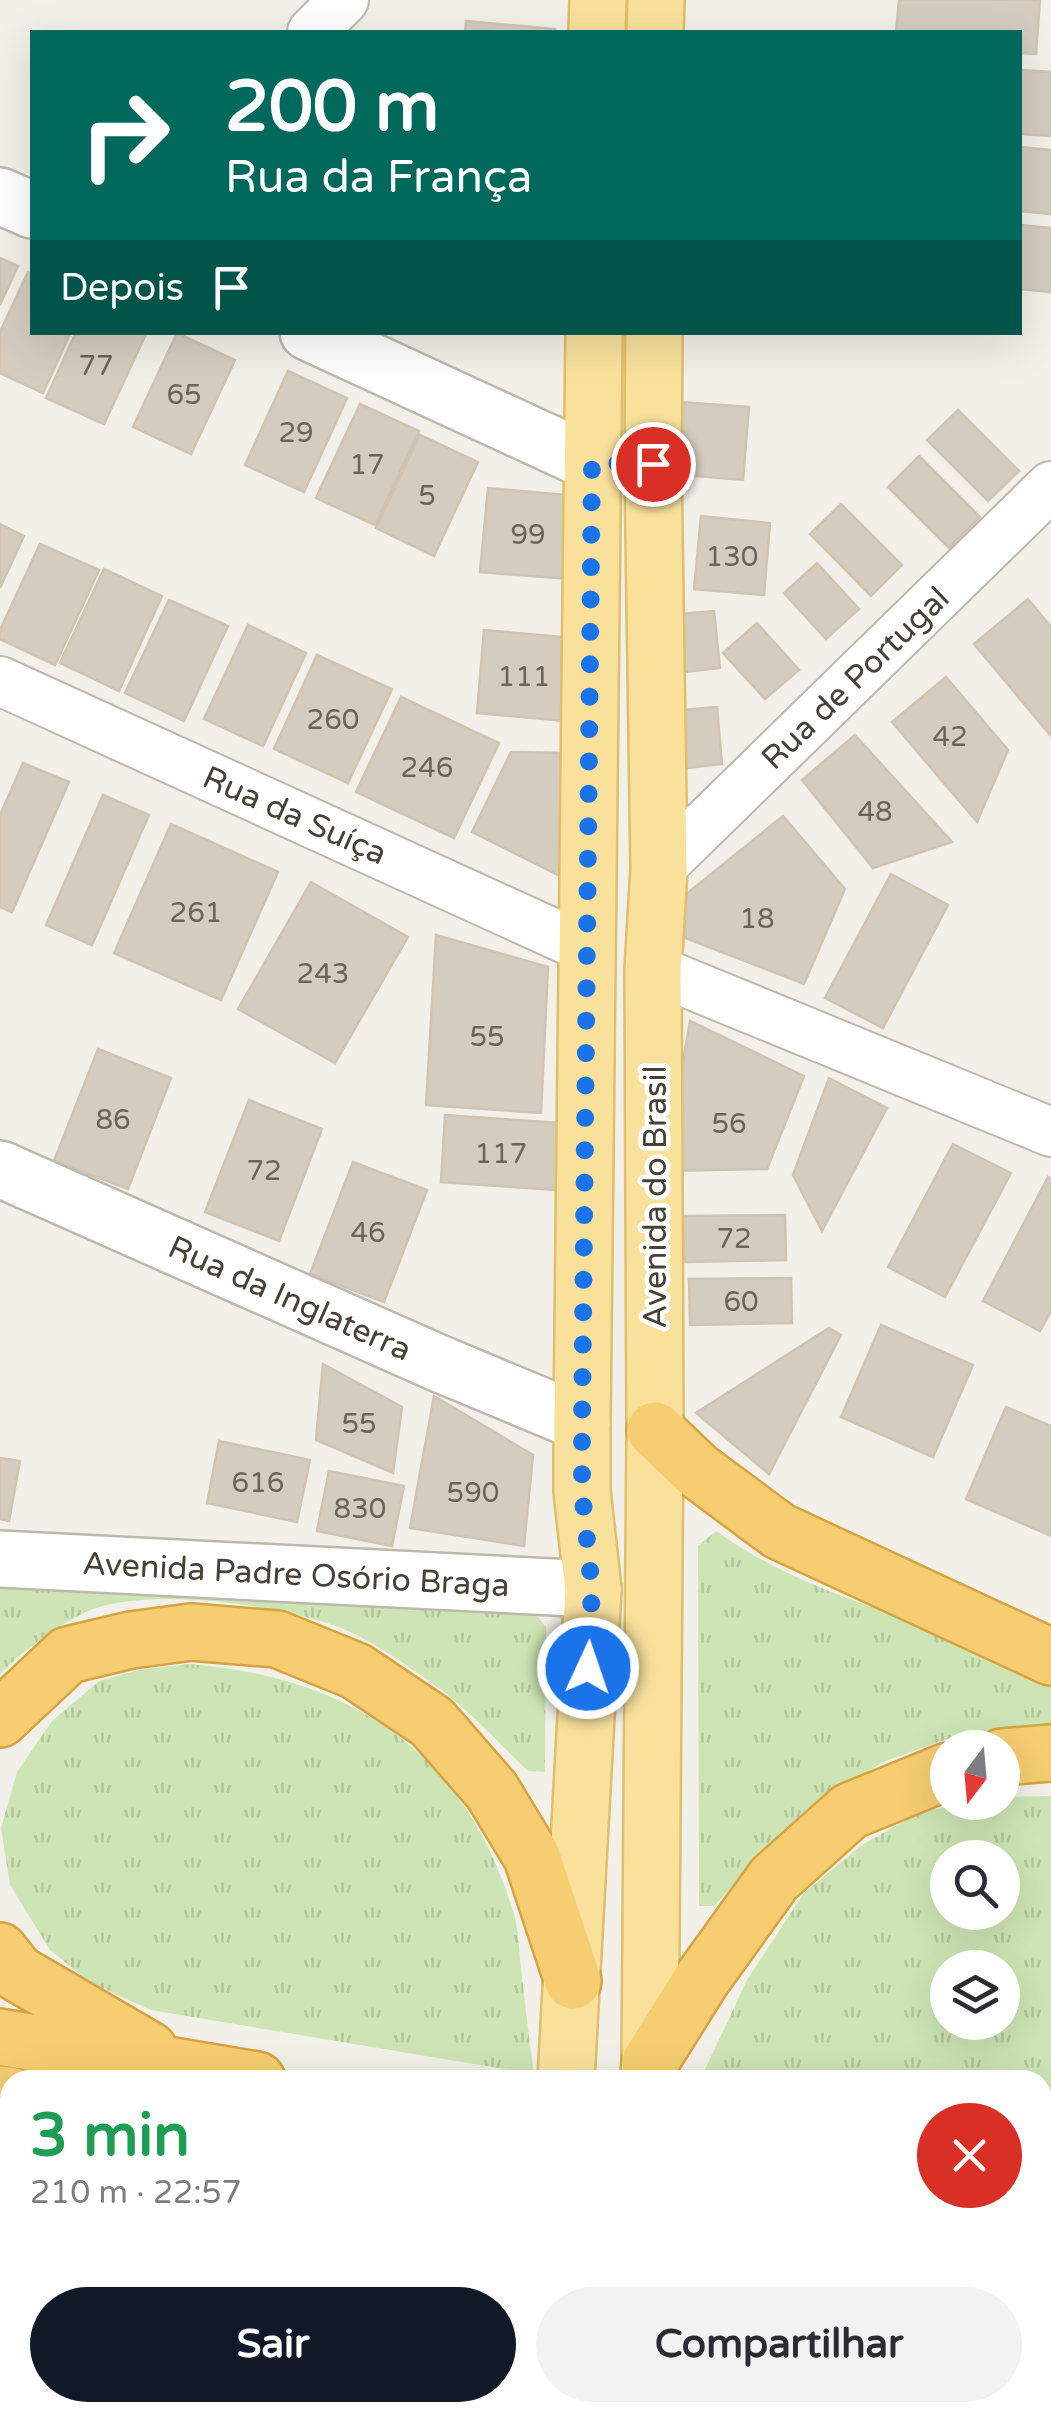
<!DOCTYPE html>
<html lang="pt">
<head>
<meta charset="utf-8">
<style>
	body { margin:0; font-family:"Varela Round",sans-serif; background:#f2f2f3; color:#2b2b33; height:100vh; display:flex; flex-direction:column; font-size:38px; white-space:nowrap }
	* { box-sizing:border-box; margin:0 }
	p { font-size:32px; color:#7c7c81 }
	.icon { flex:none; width:55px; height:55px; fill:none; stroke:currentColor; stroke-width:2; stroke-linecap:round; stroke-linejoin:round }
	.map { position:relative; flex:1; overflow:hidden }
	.drawer { position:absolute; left:0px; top:2070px; width:1052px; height:352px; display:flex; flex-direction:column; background:#fff; border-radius:30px 30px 0 0; box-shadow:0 10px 40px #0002 }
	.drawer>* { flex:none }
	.hud { position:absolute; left:30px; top:30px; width:992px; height:305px; border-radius:0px; box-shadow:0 10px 40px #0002; background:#00695c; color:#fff; overflow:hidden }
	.needle { width:65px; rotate:196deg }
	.controls { position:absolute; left:930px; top:1730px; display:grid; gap:20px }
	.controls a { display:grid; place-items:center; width:90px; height:90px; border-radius:50%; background:#fff; box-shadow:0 10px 40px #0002; font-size:50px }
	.pin { position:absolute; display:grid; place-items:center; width:85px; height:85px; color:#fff; margin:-42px; border:5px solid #fff; border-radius:50%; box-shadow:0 2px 10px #0007 }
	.me { position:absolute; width:110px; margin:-55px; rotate:3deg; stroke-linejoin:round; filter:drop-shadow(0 0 8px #0008) }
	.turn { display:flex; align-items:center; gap:35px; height:210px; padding:0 30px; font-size:45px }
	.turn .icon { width:130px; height:130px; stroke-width:2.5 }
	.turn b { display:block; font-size:70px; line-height:85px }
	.then { display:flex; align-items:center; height:95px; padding:0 30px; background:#0003; gap:20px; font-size:38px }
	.round { display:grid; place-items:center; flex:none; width:105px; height:105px; border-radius:52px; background:#f2f2f3 }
	.overview { display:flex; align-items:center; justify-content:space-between; height:170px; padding:0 30px }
	h1 { font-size:60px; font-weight:800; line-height:75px; color:#1e9e55 }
	.button { display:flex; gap:20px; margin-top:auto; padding:20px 30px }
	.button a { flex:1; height:115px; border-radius:60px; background:#111827; color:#fff; font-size:40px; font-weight:800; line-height:115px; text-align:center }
	.button a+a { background:#f2f2f3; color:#2b2b33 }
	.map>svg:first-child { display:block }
</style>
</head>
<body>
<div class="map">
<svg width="1051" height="2422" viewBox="0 0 1051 2422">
	<defs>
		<pattern id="grass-tufts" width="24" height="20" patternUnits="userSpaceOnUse" patternTransform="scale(2.5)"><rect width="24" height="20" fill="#cde5b4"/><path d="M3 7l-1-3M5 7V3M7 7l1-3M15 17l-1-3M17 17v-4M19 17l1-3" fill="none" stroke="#b1c69b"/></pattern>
	</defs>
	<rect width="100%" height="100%" fill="#f3f0e9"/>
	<path fill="url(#grass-tufts)" fill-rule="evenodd" d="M716 1531C801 1591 881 1607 975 1644 1001 1654 1026 1669 1051 1681V1731L1011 1726 941 1741 883 1762 804 1812 714 1906H699L698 1546Z
		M0 1586 533 1611 546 1627 545 1772 528 1771C497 1742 467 1707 432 1683 401 1661 363 1634 327 1623 268 1604 143 1586 86 1612 53 1628 26 1648 0 1674Z
		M189 1664C353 1677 467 1754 514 1915 519 1931 519 1951 521 1968 525 2003 529 2038 534 2074L151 2010 91 1983 50 1950 10 1885 1 1828 17 1772 52 1721 99 1681 139 1670Z
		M1051 1796V2161L1043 2162 1042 2080H700L747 1980 804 1893 862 1845 920 1812 973 1803 1002 1802 1005 1797ZM948 1858H1002V1912H948ZM948 1968H1002V2022H948Z
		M10 2221V2412L457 2413 451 2422H0V2228Z
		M1043 2334 1051 2338V2422H682L681 2413 1042 2412Z"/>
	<path fill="#d4ccbf" stroke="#cfc4b2" stroke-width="2.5" d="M899 0H1040L1036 54 1020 53V32H896Z
		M466 21 555 29 554 32H465Z
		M1020 70 1051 72V136L1020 134Z
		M1020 147 1051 150V214L1020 211Z
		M1020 225 1051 228V292L1020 289Z
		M0 258 18 266 0 305Z
		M28 272 32 274V332H71L43 393 0 373V332Z
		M76 332H147L104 424 46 398Z
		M177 333 235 360 191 454 133 427Z
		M288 371 347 398 304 492 245 465Z
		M680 402 749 407 743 480 673 474Z
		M360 404 419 431 375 525 316 498Z
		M958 410 1019 471 988 501 927 440Z
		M420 435 478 462 434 556 376 528Z
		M919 456 980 517 949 548 888 487Z
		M488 488 576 496 568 579 480 572Z
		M841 504 902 565 871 596 810 534Z
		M701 516 770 523 764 595 694 589Z
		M0 524 24 536 0 588Z
		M40 544 99 570 55 665 0 639V630Z
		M817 563 859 609 826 639 784 593Z
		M104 569 162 596 119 691 60 663Z
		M1028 599 1051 627V736L974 644Z
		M169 600 228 626 184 721 125 693Z
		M714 611 720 668 675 673 669 615Z
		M757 623 799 670 765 699 723 653Z
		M248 625 306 653 263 746 204 719Z
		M484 630 572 638 564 721 477 713Z
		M317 655 392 689 348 783 274 749Z
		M946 677 1008 750 977 822 892 722Z
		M401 697 499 743 454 838 356 792Z
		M717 707 722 764 678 769 671 711Z
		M855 735 952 842 873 868 802 780Z
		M511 752 572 753 562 877 472 832Z
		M23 763 69 782 12 912 0 907V815Z
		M103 795 149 815 92 945 46 925Z
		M783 816 845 889 804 984 683 937 680 899Z
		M171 824 278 872 221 1000 114 953Z
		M891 874 948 905 883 1028 825 998Z
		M311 882 408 937 335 1063 238 1009Z
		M436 935 548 967 541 1113 426 1105Z
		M690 1021 804 1076 767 1169 664 1171Z
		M98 1049 171 1078 128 1189 54 1161Z
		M829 1078 887 1108 822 1231 793 1175Z
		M249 1100 322 1129 279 1241 205 1212Z
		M445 1115 560 1123 556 1190 441 1182Z
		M953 1144 1011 1173 945 1297 888 1267Z
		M353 1162 427 1190 384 1302 310 1274Z
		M1048 1177 1051 1179V1311L1040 1331 983 1301Z
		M785 1215 786 1260 684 1262 683 1216Z
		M791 1278 792 1323 690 1325 689 1279Z
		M881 1325 973 1365 933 1457 841 1417Z
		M829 1328 841 1335 769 1474 696 1413Z
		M323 1364 402 1407 393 1473 316 1440Z
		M434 1396 533 1455 524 1546 410 1528Z
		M1006 1407 1051 1426V1536L966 1499Z
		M219 1441 310 1460 297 1522 207 1503Z
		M0 1458 20 1461 9 1521 0 1519Z
		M329 1471 404 1486 392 1546 317 1531Z"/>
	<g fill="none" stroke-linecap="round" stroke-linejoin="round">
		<g stroke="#beb8ac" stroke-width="52">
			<path id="minor" d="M312 32 344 0
				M0 681 590 950
				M659 869 1051 486
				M653 969 1051 1132"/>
		</g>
		<g stroke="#beb8ac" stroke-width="60">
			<path id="tertiary" d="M0 196 32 210
				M308 332 592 463
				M0 1169 438 1363 582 1423
				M0 1559 593 1589"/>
		</g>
		<g stroke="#ddbf6c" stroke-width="60">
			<path id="primary" d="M597 32 598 0
				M655 32 656 0
				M566 2080 593 1589 582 1491V1423L594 332
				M648 2080 650 2062 655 1430 653 969 659 869 653 465 654 332
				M530 2422 531 2412
				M595 2422 597 2412"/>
		</g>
		<g stroke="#d5a341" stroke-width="60">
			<path id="motorway" d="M655 1430 697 1470 779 1531 1051 1657
				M0 1719 68 1655 131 1640 191 1632 277 1639 356 1671 432 1722 492 1791 532 1857 573 1981
				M1002 1757 1051 1753
				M0 1951 17 1973 149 2050
				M0 2037 257 2080
				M650 2062 702 1979 774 1879 850 1811 948 1771
				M0 2094 10 2095
				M0 2173 10 2169
				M1042 2217 1051 2218
				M1042 2300 1051 2303
				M644 2412 645 2422
				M489 2422 495 2412"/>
		</g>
		<use href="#minor" stroke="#fff" stroke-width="48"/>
		<use href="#tertiary" stroke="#fff" stroke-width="55"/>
		<use href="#primary" stroke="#f9e19c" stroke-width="55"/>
		<use href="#motorway" stroke="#f6cd71" stroke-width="55"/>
	</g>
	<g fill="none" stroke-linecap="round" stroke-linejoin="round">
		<path stroke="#1a73e8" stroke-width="18" stroke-dasharray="0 32.4" d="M588 1668 592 1589 582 1491V1423L592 463 653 464"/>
	</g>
	<g text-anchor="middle" stroke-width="9" stroke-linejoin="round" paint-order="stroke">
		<g font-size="28" fill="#6a6459">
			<text x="96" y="375">77</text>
			<text x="184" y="404">65</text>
			<text x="296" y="442">29</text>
			<text x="367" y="474">17</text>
			<text x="427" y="505">5</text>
			<text x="528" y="544">99</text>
			<text x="732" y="566">130</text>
			<text x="524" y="686">111</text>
			<text x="333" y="729">260</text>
			<text x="950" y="746">42</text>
			<text x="427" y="777">246</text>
			<text x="875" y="821">48</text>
			<text x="196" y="922">261</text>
			<text x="757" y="928">18</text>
			<text x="323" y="983">243</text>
			<text x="487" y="1046">55</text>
			<text x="113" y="1129">86</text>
			<text x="729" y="1133">56</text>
			<text x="501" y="1163">117</text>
			<text x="264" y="1180">72</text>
			<text x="368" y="1242">46</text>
			<text x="734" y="1248">72</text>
			<text x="741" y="1311">60</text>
			<text x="359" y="1433">55</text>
			<text x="258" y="1492">616</text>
			<text x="473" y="1502">590</text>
			<text x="360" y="1518">830</text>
		</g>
		<g font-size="32" fill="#474137" stroke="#fff">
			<text transform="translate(855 678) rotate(-44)" y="11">Rua de Portugal</text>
			<text transform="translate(295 815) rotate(24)" y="11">Rua da Suíça</text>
			<text transform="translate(655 1197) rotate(-90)" y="11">Avenida do Brasil</text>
			<text transform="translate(290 1298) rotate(24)" y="11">Rua da Inglaterra</text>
			<text transform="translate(296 1574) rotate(3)" y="11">Avenida Padre Osório Braga</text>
		</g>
	</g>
</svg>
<div class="controls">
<a><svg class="needle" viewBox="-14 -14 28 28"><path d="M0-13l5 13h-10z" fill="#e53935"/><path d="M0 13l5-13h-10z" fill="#7c7c81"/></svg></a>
<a><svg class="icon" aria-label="search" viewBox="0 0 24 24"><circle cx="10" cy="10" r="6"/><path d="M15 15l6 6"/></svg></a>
<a><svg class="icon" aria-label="layers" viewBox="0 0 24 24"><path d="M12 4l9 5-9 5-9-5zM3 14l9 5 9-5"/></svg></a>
</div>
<div class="pin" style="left:653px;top:464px;background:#d93025"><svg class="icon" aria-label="arrive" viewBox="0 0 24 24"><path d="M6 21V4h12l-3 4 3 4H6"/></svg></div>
<svg class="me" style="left:588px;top:1668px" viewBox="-20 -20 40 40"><circle r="17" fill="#1a73e8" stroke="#fff" stroke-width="3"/><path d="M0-11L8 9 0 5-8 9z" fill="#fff"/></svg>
<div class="hud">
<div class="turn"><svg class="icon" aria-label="right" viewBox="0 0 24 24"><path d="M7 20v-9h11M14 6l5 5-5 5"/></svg><div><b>200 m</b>Rua da França</div></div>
<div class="then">Depois<svg class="icon" aria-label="arrive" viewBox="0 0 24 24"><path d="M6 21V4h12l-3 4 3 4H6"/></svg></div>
</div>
<section class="drawer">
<div class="overview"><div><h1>3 min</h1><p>210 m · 22:57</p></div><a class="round" style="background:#d93025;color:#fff"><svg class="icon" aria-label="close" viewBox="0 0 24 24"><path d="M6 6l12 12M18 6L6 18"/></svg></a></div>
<div class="button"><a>Sair</a><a>Compartilhar</a></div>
</section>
</div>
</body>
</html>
